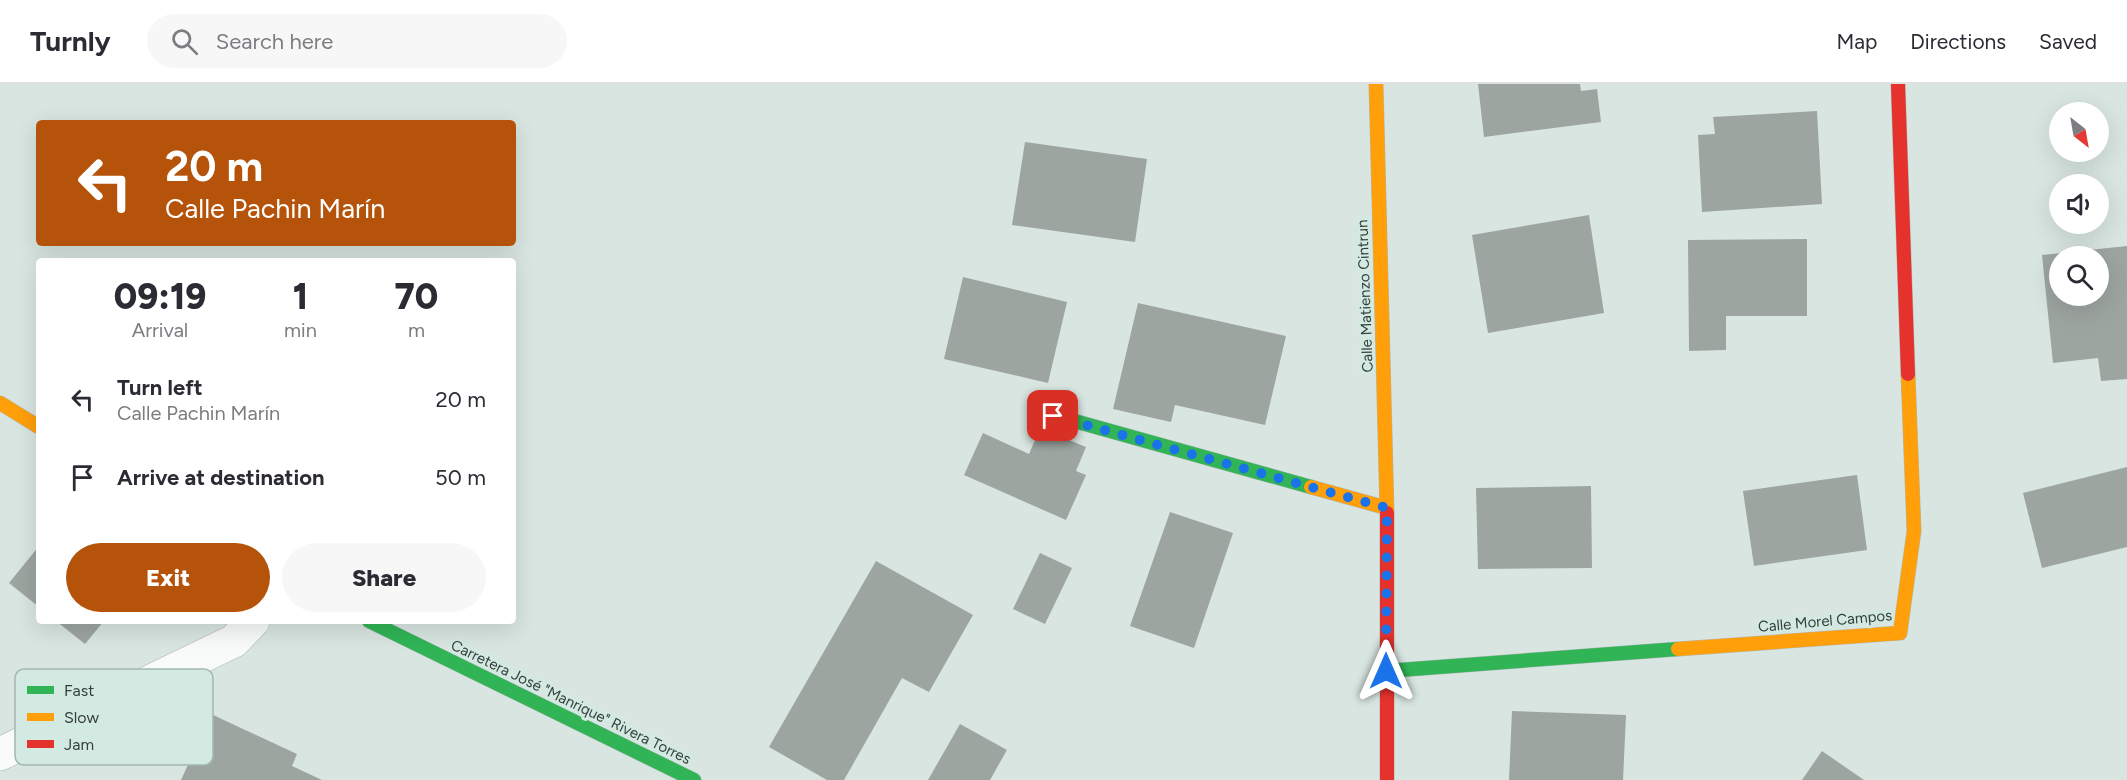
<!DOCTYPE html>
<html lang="en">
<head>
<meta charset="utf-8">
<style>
	body { margin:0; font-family:Figtree,sans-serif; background:#f7f7f7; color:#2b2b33; height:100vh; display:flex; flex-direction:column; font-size:22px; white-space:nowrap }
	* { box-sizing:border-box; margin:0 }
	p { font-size:20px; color:#7c7c81 }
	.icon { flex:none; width:33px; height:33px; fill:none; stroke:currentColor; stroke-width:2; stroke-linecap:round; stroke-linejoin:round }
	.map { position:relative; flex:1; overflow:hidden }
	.sheet { position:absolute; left:36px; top:174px; width:480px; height:366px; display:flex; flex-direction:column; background:#fff; border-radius:6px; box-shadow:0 6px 24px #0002 }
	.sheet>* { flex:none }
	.guide { position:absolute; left:36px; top:36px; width:480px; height:126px; border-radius:6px; box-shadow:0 6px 24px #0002; background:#b45309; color:#fff; overflow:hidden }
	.needle { width:39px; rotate:149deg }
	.tools { position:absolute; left:2049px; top:18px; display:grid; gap:12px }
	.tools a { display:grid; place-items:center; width:60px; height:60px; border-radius:50%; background:#fff; box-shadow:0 6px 24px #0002; font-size:30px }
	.pin { position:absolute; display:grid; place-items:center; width:51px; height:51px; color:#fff; margin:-26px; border-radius:12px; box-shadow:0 3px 9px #0006 }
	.me { position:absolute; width:66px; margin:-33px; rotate:0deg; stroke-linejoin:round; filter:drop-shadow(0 0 4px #0008) }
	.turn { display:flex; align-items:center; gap:21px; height:126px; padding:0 30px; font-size:27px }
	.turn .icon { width:78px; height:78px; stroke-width:2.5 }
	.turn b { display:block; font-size:42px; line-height:51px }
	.eta { display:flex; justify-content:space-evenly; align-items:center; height:102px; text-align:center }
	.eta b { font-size:36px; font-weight:800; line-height:42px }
	.action { display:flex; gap:12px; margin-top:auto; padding:12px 30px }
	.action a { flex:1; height:69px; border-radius:36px; background:#b45309; color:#fff; font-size:24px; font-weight:800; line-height:69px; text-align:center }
	.action a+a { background:#f7f7f7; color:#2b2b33 }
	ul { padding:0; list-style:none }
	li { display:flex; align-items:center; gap:18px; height:78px; padding:0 30px }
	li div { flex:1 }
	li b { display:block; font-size:22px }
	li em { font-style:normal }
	header { display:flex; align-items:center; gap:36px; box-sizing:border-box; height:84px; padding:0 30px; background:#fff; border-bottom:2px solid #e1e1e2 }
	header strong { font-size:28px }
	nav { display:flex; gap:33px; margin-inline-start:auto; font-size:21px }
	.search { width:420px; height:54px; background:#f7f7f7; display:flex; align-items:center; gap:15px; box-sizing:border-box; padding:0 21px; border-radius:33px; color:#7c7c81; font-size:22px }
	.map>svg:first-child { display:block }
</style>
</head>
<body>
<header>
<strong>Turnly</strong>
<div class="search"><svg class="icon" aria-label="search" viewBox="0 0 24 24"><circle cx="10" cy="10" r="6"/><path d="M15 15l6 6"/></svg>Search here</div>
<nav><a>Map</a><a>Directions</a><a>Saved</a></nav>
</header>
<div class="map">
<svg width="2127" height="696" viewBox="0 0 2127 696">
	<rect width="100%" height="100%" fill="#d8e5e1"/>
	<path fill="#9da5a1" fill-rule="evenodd" d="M1478 0H1580L1581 7 1597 5 1601 38 1484 53Z
		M1817 27 1822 120 1702 128 1698 51 1715 50 1713 33Z
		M1025 58 1147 75 1135 158 1012 141Z
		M1589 131 1604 229 1488 249 1472 151Z
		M1807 155V232H1726V266L1689 267 1688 156Z
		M2127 162V295L2101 297 2098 274 2053 279 2042 171ZM2060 172H2098V212H2060Z
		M963 193 1067 218 1048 299 944 275Z
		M1138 219 1286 252 1265 341 1175 321 1171 338 1113 325Z
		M1040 344 1086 363 1076 387 1086 391 1066 436 964 391 983 349 1029 370Z
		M2127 383V463L2042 484 2023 409Z
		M1857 391 1867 466 1754 482 1743 407Z
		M1591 402 1592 484 1478 485 1476 404Z
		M1170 428 1233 449 1194 564 1130 542Z
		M39 462V523L9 499Z
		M1040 469 1072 484 1045 540 1013 525Z
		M876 477 973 531 929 608 902 594 844 696H827L769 663Z
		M56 537H104L85 560Z
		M1512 627 1626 631 1623 696H1509Z
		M211 630 297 670 292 682 322 696H181Z
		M960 640 1007 666 990 696H928Z
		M1822 667 1864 696H1802Z"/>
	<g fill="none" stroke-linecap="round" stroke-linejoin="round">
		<g stroke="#b0bab7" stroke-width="34">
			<path id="street" d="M0 670 234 557 253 537"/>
		</g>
		<g stroke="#b0bab7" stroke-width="15">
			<path id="fast" d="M1053 331 1311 403
				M369 537 694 696
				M1386 587 1678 565"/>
		</g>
		<g stroke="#b0bab7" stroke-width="15">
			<path id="slow" d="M1376 0 1387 429
				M0 319 39 343
				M1311 403 1387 424
				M1678 565 1900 549 1914 447 1908 290"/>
		</g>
		<g stroke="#b0bab7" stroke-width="15">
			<path id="jam" d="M1898 0 1908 290
				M1387 429V696"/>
		</g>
		<use href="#street" stroke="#f9fbfa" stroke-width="33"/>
		<use href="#fast" stroke="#30b455" stroke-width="14"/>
		<use href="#slow" stroke="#ff9f0a" stroke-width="14"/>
		<use href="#jam" stroke="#e5322d" stroke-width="14"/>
	</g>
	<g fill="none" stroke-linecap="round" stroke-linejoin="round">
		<path stroke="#1a73e8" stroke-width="10" stroke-dasharray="0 18" d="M1053 332 1387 424 1386 587"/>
	</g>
	<g text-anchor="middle" stroke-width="6" stroke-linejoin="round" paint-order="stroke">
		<g font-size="15" fill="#363f3c" stroke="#d3eae2">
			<text transform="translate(1365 212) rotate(-92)" y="5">Calle Matienzo Cintrun</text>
			<text transform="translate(1825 537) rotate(-5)" y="5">Calle Morel Campos</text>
			<text transform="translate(571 618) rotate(26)" y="5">Carretera José "Manrique" Rivera Torres</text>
		</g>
	</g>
	<rect x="15" y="585" width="198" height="96" rx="9" fill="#d3eae2" stroke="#a4b7b0" stroke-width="1.5"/>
	<rect x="27" y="602" width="27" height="8" fill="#30b455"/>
	<rect x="27" y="629" width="27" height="8" fill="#ff9f0a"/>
	<rect x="27" y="656" width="27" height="8" fill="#e5322d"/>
	<g font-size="16" fill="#363f3c">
		<text x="64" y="612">Fast</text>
		<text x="64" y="639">Slow</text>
		<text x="64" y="666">Jam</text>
	</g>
</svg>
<div class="tools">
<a><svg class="needle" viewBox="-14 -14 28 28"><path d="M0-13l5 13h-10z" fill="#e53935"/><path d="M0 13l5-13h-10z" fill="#7c7c81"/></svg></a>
<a><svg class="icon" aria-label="sound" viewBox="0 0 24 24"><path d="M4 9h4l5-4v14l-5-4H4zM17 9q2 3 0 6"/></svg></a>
<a><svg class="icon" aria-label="search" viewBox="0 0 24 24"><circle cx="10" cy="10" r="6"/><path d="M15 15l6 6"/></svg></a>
</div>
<div class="pin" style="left:1053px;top:332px;background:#d93025"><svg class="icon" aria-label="arrive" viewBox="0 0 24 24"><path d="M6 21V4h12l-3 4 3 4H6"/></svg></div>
<svg class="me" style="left:1386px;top:587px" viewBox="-20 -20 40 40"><path d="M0-17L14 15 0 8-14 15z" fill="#1a73e8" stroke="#fff" stroke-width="4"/></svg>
<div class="guide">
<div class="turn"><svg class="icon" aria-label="left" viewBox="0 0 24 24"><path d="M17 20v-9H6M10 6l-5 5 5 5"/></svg><div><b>20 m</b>Calle Pachin Marín</div></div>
</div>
<section class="sheet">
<div class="eta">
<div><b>09:19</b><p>Arrival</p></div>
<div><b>1</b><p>min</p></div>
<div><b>70</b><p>m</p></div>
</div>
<ul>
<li><svg class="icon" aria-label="left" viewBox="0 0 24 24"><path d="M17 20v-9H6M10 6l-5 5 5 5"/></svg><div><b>Turn left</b><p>Calle Pachin Marín</p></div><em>20 m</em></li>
<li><svg class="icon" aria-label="arrive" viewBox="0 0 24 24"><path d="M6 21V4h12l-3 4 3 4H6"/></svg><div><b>Arrive at destination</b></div><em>50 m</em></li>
</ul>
<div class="action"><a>Exit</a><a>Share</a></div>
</section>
</div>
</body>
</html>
